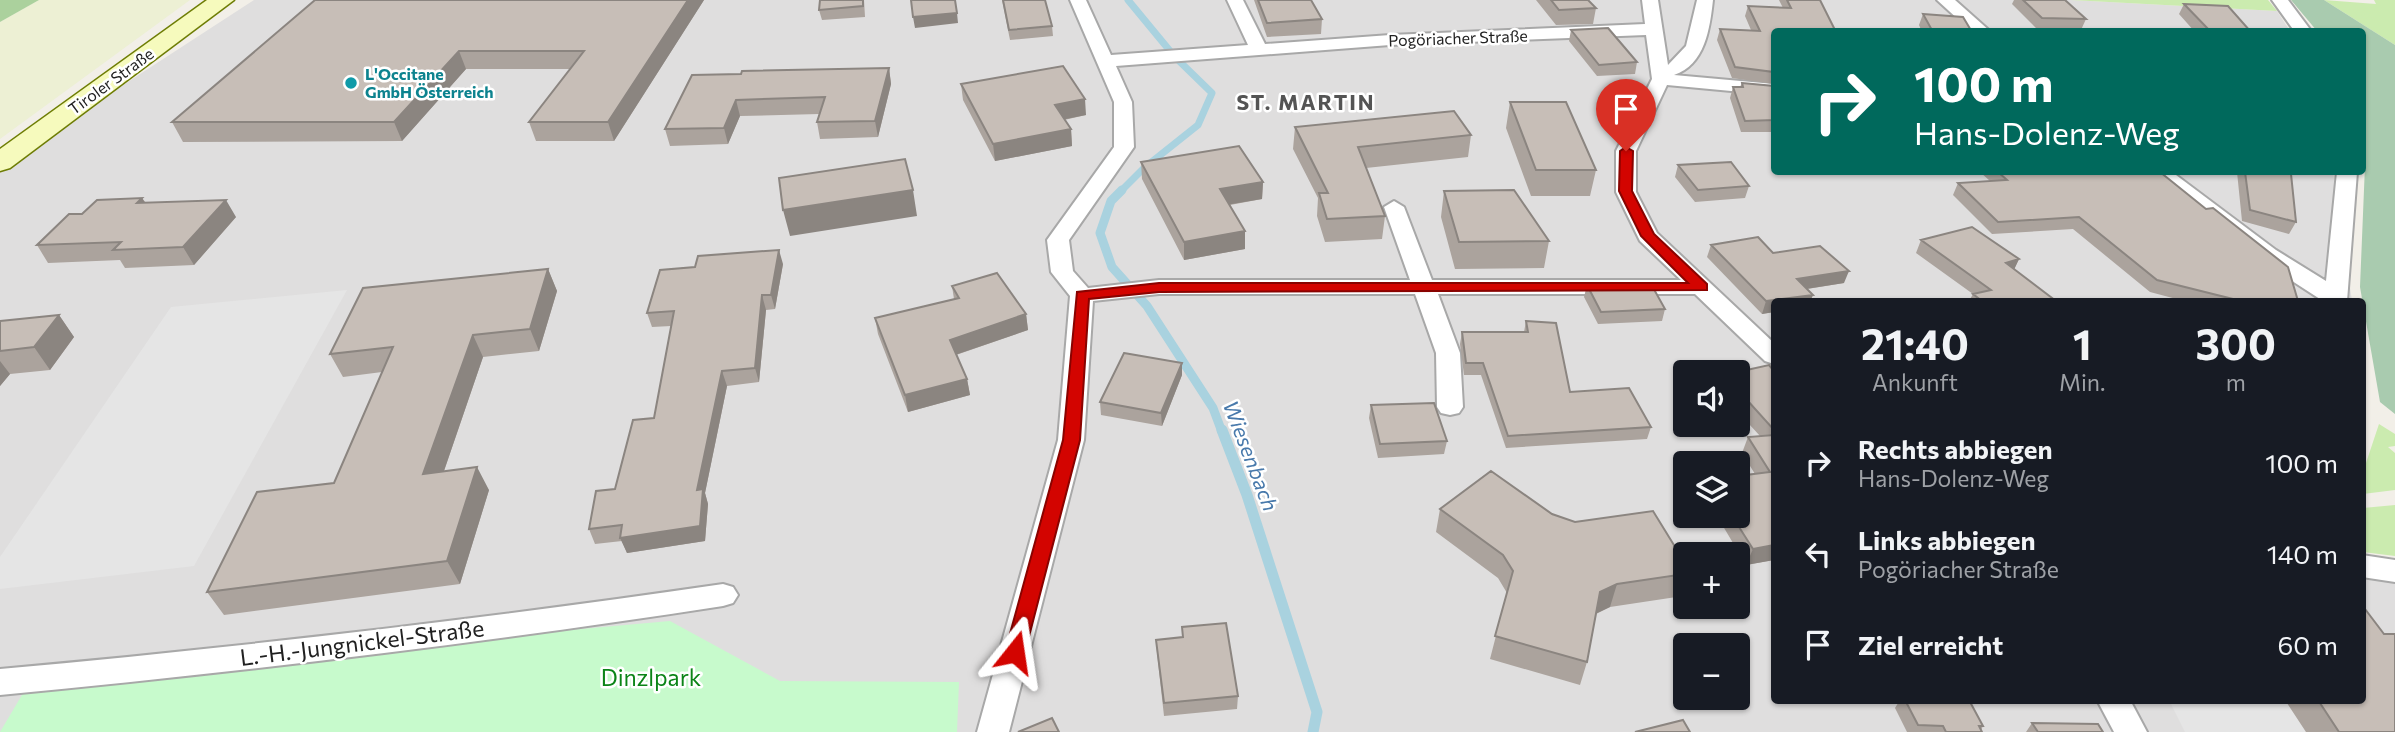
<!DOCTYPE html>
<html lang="de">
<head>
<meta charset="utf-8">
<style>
	body { margin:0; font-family:Commissioner,sans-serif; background:#242831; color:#f1f3f6; height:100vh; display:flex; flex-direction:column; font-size:26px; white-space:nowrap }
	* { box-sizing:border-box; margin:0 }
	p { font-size:23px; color:#9ea1a6 }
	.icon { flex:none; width:38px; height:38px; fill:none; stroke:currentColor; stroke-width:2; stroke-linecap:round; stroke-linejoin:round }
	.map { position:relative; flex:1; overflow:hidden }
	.side { position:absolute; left:1771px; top:298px; width:595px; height:406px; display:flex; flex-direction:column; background:#171b24; border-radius:7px; box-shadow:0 2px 5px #0004 }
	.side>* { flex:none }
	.guide { position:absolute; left:1771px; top:28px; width:595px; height:147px; border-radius:7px; box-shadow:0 2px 5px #0004; background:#00695c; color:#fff; overflow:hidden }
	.tools { position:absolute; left:1673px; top:360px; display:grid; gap:14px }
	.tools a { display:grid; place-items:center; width:77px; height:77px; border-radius:7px; background:#171b24; box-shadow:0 2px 5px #0004; font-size:35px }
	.pin { position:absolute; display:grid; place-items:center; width:60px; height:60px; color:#fff; margin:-72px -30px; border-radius:50% 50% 50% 0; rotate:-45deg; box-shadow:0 0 7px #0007 }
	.pin .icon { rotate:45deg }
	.me { position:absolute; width:77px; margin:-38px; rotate:15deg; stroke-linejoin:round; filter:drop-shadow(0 0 5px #0008) }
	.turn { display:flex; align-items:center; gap:24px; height:147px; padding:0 28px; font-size:32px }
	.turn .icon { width:91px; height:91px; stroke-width:2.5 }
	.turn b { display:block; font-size:49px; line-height:60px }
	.eta { display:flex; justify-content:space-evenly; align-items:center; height:119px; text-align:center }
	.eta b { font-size:42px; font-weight:700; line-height:49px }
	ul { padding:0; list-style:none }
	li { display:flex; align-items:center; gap:21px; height:91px; padding:0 28px }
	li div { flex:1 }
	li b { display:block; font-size:26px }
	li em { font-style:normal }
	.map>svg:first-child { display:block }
</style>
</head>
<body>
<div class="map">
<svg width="2395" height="732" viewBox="0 0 2395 732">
	<rect width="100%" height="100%" fill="#f2efe8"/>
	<path fill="#dfdede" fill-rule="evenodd" d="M254 0H2071L2277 11 2290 31 1774 32V172H2333L2352 301H1774V700H2362L2363 560 2395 565V732H0V165ZM1685 373H1738V425H1685ZM1685 464H1738V516H1685ZM1685 555H1738V607H1685ZM1685 646H1738V698H1685Z"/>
	<path fill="#edf0d4" d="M39 0H190L0 139V22Z"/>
	<path fill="#cbebaf" d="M2071 0H2268L2277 11Z
		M2324 0 2376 4 2374 0H2395V45Z
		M2379 424 2395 434V446L2388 447 2395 453V490L2363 494V472Z
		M2395 505V556L2363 552V508Z"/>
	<path fill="#abd19d" d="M0 0H39L0 22Z"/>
	<path fill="#a9cbaf" d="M2291 0H2324L2395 45V414L2380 402 2360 287 2366 141 2362 128V32L2317 31Z"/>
	<path fill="#c7facc" d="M670 621 780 681 959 682 957 732H0L32 678Z"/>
	<path fill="#e5e5e5" d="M347 290 194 566 0 589V557L171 307Z
		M2169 700H2285L2306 732H2185Z"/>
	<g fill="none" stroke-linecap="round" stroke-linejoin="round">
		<path stroke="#a9d2df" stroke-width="7" d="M1120 192 1144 168 1198 125 1212 93 1175 57 1128 0"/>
		<path stroke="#a9d2df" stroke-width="9" d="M1122 190 1111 201 1100 233 1112 267 1147 306 1213 408 1222 432"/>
		<path stroke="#a9d2df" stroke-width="11" d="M1222 430 1247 495 1317 712 1313 732"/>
		<g stroke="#a8a8a8" stroke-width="4">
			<path id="street" d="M1070 0H1086L1111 55 1248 45 1227 0H1243L1265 44 1390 35 1645 24 1642 0H1658L1668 65 1686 46 1697 0H1713C1710 28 1705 65 1674 75L1774 84V95L1667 85 1636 151V192L1657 233 1774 343V364L1765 361 1695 294H1438L1460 353 1463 407 1459 413 1450 415 1441 413 1437 407 1436 353 1415 294H1159L1093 301 1084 440 1009 732H977L1058 440 1070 296 1051 272 1047 240 1114 147V102ZM1646 35 1652 79 1616 151V192L1640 241 1681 280H1432L1404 207 1394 201 1384 207 1410 280H1159L1088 288 1073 271 1069 240 1134 147 1132 102 1116 66 1390 45Z
				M1937 0H1955L1991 32H1972Z
				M2272 0H2288L2312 32H2295Z
				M2150 172H2172L2276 250 2326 281 2337 172H2357L2347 301H2323L2260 260Z
				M2362 555 2395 560V582L2362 577Z
				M723 584 733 587 738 595 733 603 723 606C483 643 242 672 0 695V669C242 647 483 619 723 584Z
				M2097 700H2130L2147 732H2114Z"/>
		</g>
		<g stroke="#6e7d04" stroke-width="3">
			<path id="secondary" d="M207 0H234L10 168 0 171V149Z"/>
		</g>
		<use href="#street" fill="#fff" fill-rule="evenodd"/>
		<use href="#secondary" fill="#f6fabd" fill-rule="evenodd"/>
	</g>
	<path fill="#aba39d" d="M315 0H704L614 141H536L529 122 570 69H466L402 141 183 142 172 122Z
		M864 0 865 17 822 20 819 10Z
		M1002 0H1045L1052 26 1053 36 1010 40Z
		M1254 0H1311L1322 19 1321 34 1267 37Z
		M1536 0H1588L1596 8 1593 24 1556 25Z
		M1779 0H1820L1774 32V84L1732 78 1717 40 1720 29 1751 30 1745 16 1748 6 1783 8Z
		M2014 0H2065L2086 19 2081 30H2076L2078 32H2025V31L2056 29H2037L2012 4Z
		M2184 4 2251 32H2195L2179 14Z
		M1923 14 1972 32H1922L1919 25Z
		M1571 30 1637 62 1635 74 1597 76 1569 41Z
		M889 68 891 84 878 137 820 139 817 122 819 114 740 116 728 144 670 146 665 129 741 74Z
		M1742 83 1774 86V132H1741L1730 98 1733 87H1740Z
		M961 84 1086 115 1064 120 1071 129 1072 146 995 161 963 100Z
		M1510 102 1596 170 1590 196H1531L1506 128Z
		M1295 127 1471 135 1468 157 1366 168 1385 216 1382 239 1325 242 1317 216 1318 198 1293 149Z
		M1141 162 1263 182 1262 199 1230 205 1245 231V249L1184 260 1142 179Z
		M1678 165 1749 186 1745 198 1695 202 1675 177Z
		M1980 172H2160L2298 301H2184L2150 292 2073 229 1992 234 1953 195 1958 183 1990 181Z
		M2237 172H2289L2296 222 2289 234 2242 221Z
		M1444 191 1549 241 1544 268 1455 269 1441 217Z
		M142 198 146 203 236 217 194 265 125 268 120 260 48 263 37 245 82 214Z
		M1921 240 2019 259 2014 269 2056 301H1969L1973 294 1916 253Z
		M1711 245 1773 253 1844 283 1807 289 1813 295 1810 301H1774V312L1762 314 1707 257Z
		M783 264 775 309 766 310 759 382 727 386 705 493 708 504 705 541 627 553 622 541 595 544 589 529 615 489 654 418 671 326 652 327 647 313Z
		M548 269 557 291 539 351 483 357 444 471 489 490 460 584 224 615 207 592 334 483 382 372 343 377 330 354Z
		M1587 285 1665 309 1662 321 1598 324 1584 297Z
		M952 286 1026 314 1028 330 956 355 967 379 970 395 908 412 878 334 875 318 954 299Z
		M59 315 74 337 50 370 10 374 0 386V321Z
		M1526 321 1570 392 1651 427 1647 439 1506 448 1481 375H1464L1460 344 1462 332H1524Z
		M1182 363V375L1162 426 1101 415 1100 402Z
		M1774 371V560L1746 565 1717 516H1738L1755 474 1742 453 1748 437 1760 436 1738 412V373Z
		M1371 405 1447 441 1444 454 1378 458 1369 418Z
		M1440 509 1552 514 1685 563V591L1683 596 1610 607 1596 614 1587 662 1580 685 1490 659 1507 593 1498 578 1436 532Z
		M1182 627 1238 696 1237 709 1164 716 1157 653 1156 640 1182 637Z
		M1900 700H1969L1983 726 1981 730 1982 732H1907L1895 708Z
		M2285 700H2362L2395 732H2306Z
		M2032 723 2103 732H2026Z"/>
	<path fill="#8b8580" d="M688 0H704L614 141 608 122Z
		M957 13 958 23 915 28 913 17Z
		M459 51 466 69 402 141 394 122Z
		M889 68 891 84 878 137 875 121Z
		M1085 99 1086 115 1056 121 1055 105Z
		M736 100 740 116 728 144 724 128Z
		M1071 129 1072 146 995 161 993 144Z
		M1263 182 1262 199 1220 206V189Z
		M913 190 917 216 790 236 783 210Z
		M142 198 153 215 137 203Z
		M226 200 236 217 194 265 183 247Z
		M1245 231V249L1184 260V242Z
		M779 250 783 264 775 309 771 295Z
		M2019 259 2013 272 2006 263Z
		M548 269 557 291 539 351 530 329Z
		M1849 271 1844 283 1793 291 1797 279Z
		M762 295 766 310 759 382 755 368Z
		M1813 295 1810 301H1774V312L1762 314 1766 301Z
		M1026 314 1028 330 952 356 950 340Z
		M59 315 74 337 50 370 34 347Z
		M473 335 483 357 435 497 423 474Z
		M0 361 10 374 0 386Z
		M1182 363V375L1162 426 1161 413Z
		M722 371 727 386 705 493 708 504 705 541 627 553 620 538 697 490Z
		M967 379 970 395 908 412 905 395Z
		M477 467 489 490 460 584 447 561Z
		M1774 545V560L1746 565 1753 549Z
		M1617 584 1610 607 1593 615 1600 592Z"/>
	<path fill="#c7beb7" stroke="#8b8580" stroke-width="2" d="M315 0H688L608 122H529L584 51H459L394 122H172Z
		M820 0H863V6L819 10Z
		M911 0H955L957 13 913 17Z
		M1003 0H1045L1052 26 1009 30Z
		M1258 0H1311L1322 19 1267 23Z
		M1551 0H1588L1596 8 1559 10Z
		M1787 0H1820L1836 32H1774V72L1735 67 1720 29 1760 31 1748 6 1791 8Z
		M2023 0H2065L2086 19 2042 18Z
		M2184 4 2228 6 2251 32H2211Z
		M1923 14 1963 17 1972 32H1933Z
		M1608 28 1637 62 1599 65 1571 30Z
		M2074 29 2078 32H2027L2025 31Z
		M1063 66 1085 99 1055 105 1071 129 993 144 961 84Z
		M889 68 875 121 817 122 825 97 736 100 724 128 665 129 692 75 741 74 742 71Z
		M1742 83 1774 86V120L1745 121 1733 87H1743Z
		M1510 102H1566L1596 170H1536Z
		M1454 111 1471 135 1358 147 1385 216 1327 219 1319 193H1328L1295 127Z
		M1239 146 1263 182 1220 189 1245 231 1184 242 1141 162Z
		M905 159 913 190 783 210 779 178Z
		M1731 162 1749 186 1698 190 1678 165Z
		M1998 172H2160L2206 209 2213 208 2288 267 2298 301H2241L2157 280 2079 217 1998 222 1958 183 2007 180Z
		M2245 172H2289L2291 174 2296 222 2250 210Z
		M1514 190 1549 241 1459 242 1444 191Z
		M142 198 137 203 226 200 183 247 113 250 121 242 37 245 69 214H82L97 200Z
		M1972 227 2019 259 2006 263 2056 301H1982L1973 294 1991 290 1921 240Z
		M1758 237 1773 253 1820 246 1849 271 1797 279 1813 295 1766 301 1711 245Z
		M779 250 771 295H762L755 368 722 371 697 490 703 489 700 526 620 538 622 525 589 529 596 491 615 489 633 420 654 418 674 311 647 313 660 270 695 267 698 256Z
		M548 269 530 329 473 335 423 474 477 467 447 561 207 592 257 492 334 483 393 347 330 354 363 288Z
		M997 273 1026 314 950 340 967 379 905 395 875 318 959 298 952 286Z
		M1599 284H1651L1665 309 1601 312 1587 285Z
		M59 315 34 347 0 351V321Z
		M1526 321 1556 323 1570 392 1629 388 1651 427 1508 436 1483 363H1466L1462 332H1528Z
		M1124 353 1182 363 1161 413 1100 402Z
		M1769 365 1774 371V430L1738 390V373H1733Z
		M1434 403 1447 441 1380 444 1371 405Z
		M1774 435V545L1753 549 1732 516H1738V476L1770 472 1748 437Z
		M1491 471 1552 514 1575 522 1653 511 1685 563V574L1617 584 1600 592 1587 662 1495 636 1513 571 1503 555 1440 509Z
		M2362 605 2384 634H2395V732H2339L2318 700H2362Z
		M1226 623 1238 696 1164 703 1156 640 1183 637 1182 627Z
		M1905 700H1969L1983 726H1979L1982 732H1946L1943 726 1918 725Z
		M1052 718 1059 732H1018Z
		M1683 720 1690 732H1635Z
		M2032 723 2098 724 2103 732H2038Z"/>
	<path fill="#d30400" stroke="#890300" stroke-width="2" d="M1626 147 1633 151 1632 191 1654 234 1707 284V290L1159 292 1089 299 1080 440 1025 652 1022 658H1008L1005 652 1063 440 1077 292 1159 283H1688L1641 236 1619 191 1620 151Z"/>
	<circle fill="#0f9aa8" stroke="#fff" stroke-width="2.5" cx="351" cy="83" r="7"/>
	<g text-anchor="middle" stroke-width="5" stroke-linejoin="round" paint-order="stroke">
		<g font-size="16" fill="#212121" stroke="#fff">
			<text transform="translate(1458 38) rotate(-2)" y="6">Pogöriacher Straße</text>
			<text transform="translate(111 81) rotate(-36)" y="6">Tiroler Straße</text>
		</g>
		<g font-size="16" font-weight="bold" fill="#0d838f" stroke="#fff" text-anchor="start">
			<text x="365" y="80">L'Occitane<tspan x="365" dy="18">GmbH Österreich</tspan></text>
		</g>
		<g font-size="21" font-weight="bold" letter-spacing="2" fill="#545454" stroke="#fff">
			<text x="1306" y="110">ST. MARTIN</text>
		</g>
		<g font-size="21" font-style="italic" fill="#4879ab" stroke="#fff">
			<text transform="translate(1250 456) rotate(69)" y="7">Wiesenbach</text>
		</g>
		<g font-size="23" fill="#212121" stroke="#fff">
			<text transform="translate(362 643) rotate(-7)" y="8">L.-H.-Jungnickel-Straße</text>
		</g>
		<g font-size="23" fill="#0b8417" stroke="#fff">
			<text x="651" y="686">Dinzlpark</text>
		</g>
	</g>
</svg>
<div class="tools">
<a><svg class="icon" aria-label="sound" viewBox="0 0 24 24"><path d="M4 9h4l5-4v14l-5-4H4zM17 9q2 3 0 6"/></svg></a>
<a><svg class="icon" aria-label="layers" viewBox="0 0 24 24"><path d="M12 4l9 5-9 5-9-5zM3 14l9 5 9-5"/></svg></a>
<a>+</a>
<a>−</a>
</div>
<div class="pin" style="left:1626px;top:151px;background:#d93025"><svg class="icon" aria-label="arrive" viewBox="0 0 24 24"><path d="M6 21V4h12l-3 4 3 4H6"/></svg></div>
<svg class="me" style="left:1015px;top:652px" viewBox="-20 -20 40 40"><path d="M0-17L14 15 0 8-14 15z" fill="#d30400" stroke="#fff" stroke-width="4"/></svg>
<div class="guide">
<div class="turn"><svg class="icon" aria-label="right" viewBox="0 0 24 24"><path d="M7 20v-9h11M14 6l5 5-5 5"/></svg><div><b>100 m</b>Hans-Dolenz-Weg</div></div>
</div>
<section class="side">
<div class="eta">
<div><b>21:40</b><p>Ankunft</p></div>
<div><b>1</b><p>Min.</p></div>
<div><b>300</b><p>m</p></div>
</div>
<ul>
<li><svg class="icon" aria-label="right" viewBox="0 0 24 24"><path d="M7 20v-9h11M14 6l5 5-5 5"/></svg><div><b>Rechts abbiegen</b><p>Hans-Dolenz-Weg</p></div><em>100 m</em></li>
<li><svg class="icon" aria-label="left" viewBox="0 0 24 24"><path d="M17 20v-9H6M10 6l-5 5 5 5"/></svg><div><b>Links abbiegen</b><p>Pogöriacher Straße</p></div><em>140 m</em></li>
<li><svg class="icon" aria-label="arrive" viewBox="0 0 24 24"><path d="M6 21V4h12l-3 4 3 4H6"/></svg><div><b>Ziel erreicht</b></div><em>60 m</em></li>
</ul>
</section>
</div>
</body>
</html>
